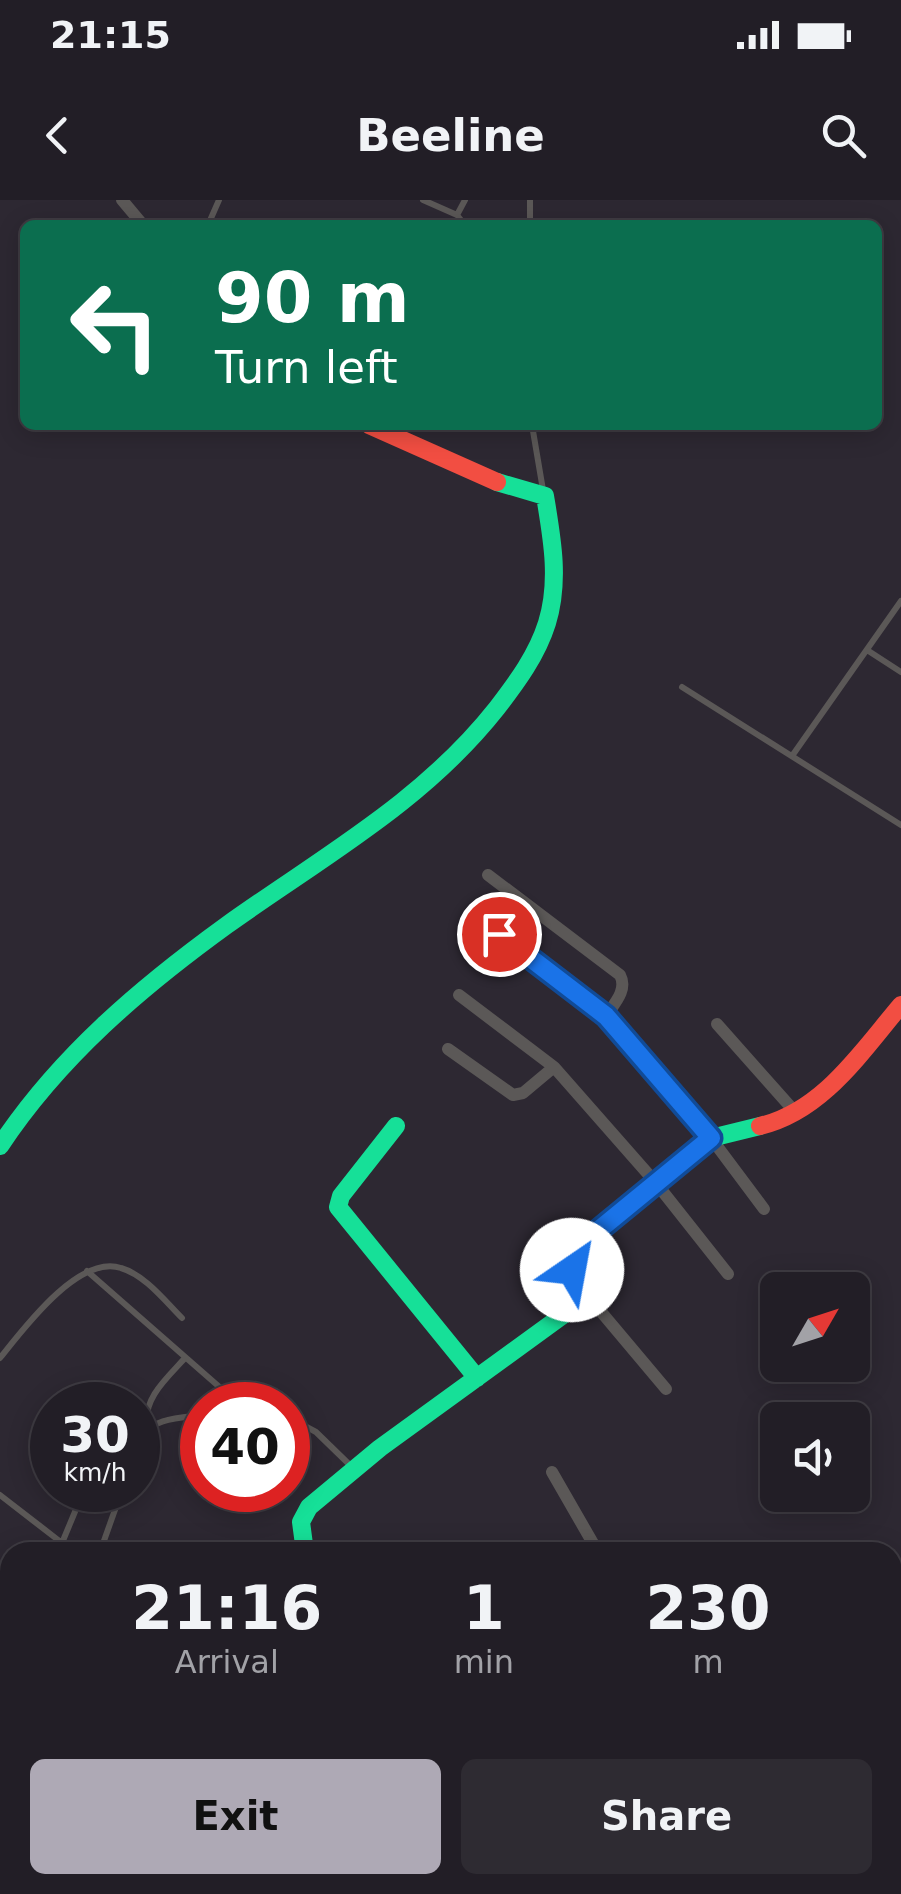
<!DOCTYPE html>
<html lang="en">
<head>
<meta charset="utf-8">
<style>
	body { margin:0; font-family:"DejaVu Sans",sans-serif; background:#2e2b32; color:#f1f3f6; height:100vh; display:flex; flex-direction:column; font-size:38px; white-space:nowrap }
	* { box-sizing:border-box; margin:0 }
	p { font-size:32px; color:#a2a2a7 }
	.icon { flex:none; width:55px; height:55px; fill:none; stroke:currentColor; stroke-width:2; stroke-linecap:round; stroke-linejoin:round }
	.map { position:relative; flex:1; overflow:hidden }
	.details { position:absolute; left:0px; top:1342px; width:902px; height:352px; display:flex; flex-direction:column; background:#221e26; border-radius:30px 30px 0 0; box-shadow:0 5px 25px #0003,0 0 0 2px #3f3c43 }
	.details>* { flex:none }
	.hud { position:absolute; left:20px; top:20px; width:862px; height:210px; border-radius:15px; box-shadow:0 5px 25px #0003,0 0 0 2px #3f3c43; background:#0b6e4f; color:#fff; overflow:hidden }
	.needle { width:65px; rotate:51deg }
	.controls { position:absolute; left:760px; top:1072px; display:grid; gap:20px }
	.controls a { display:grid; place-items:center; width:110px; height:110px; border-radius:15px; background:#221e26; box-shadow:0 5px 25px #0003,0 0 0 2px #3f3c43; font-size:50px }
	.speed { position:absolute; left:30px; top:1182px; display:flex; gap:20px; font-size:50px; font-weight:700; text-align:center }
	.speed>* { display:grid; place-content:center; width:130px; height:130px; border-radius:50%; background:#221e26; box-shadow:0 5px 25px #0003,0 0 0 2px #3f3c43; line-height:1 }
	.speed small { font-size:25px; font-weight:400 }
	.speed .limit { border:15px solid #d22; background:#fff; color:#111 }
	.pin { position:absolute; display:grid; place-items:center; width:85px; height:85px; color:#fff; margin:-42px; border:5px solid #fff; border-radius:50%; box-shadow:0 2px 10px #0007 }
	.me { position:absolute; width:110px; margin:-55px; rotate:33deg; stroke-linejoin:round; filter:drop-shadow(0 0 8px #0008) }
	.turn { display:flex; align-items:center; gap:35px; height:210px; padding:0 30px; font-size:45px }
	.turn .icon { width:130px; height:130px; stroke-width:2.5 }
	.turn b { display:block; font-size:70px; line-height:85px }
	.eta { display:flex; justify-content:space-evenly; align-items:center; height:170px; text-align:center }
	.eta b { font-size:60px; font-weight:700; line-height:70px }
	.cta { display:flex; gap:20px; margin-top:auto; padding:20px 30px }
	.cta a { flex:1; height:115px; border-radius:15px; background:#aea9b5; color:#111; font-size:40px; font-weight:700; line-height:115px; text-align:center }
	.cta a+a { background:#2e2b32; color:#f1f3f6 }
	.status { display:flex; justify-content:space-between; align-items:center; height:70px; padding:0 50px; background:#221e26; direction:ltr }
	.status svg { height:28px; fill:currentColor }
	header { display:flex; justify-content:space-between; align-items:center; height:130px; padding:0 30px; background:#221e26; font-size:45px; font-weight:700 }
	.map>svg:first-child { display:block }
</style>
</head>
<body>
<div class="status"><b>21:15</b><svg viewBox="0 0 49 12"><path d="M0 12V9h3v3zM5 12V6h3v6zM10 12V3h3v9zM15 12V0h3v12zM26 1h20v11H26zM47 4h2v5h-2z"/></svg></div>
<header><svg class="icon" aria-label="back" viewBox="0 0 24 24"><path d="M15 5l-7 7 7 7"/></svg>Beeline<svg class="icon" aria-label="search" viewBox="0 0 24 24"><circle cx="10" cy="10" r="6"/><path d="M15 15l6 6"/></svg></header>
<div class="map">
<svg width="901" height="1694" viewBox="0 0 901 1694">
	<rect width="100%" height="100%" fill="#2d2832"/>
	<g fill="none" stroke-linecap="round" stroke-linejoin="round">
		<path stroke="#5b5857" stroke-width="6" d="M423 0 457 15 465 25
			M530 0V25
			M457 15 465 0
			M208 25 219 0
			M532 225 543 290
			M867 450 901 472
			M682 487 901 625
			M792 556 901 401
			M87 1071 224 1191 265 1205
			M0 1158C24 1128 79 1054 121 1068 145 1075 165 1101 182 1118
			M288 1217 316 1232 353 1268
			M147 1226C143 1198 167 1178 185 1158
			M138 1238C154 1218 178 1218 202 1215
			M0 1295 62 1343
			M67 1352 62 1343 84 1290
			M100 1352 122 1290"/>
		<path stroke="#5b5857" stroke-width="12" d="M122 0 143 25
			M488 675 620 775C628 790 614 804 606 816
			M499 734 606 816 711 938 764 1009
			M459 795 554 867 656 983 728 1074
			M717 824 796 913
			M448 849 513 895 523 893 554 867
			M576 1082 666 1189
			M552 1272 598 1352
			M0 1553 10 1562
			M16 1685 20 1694
			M72 1685 76 1694
			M583 1685 586 1694
			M533 1694 537 1685"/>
		<path stroke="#16e098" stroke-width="18" d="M396 926 341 996 338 1007 477 1178
			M0 946C59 857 140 788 227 725 322 657 423 602 497 508 517 482 537 455 547 423 560 381 552 338 545 296L497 282
			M305 1352 301 1322 309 1307 380 1248 570 1110 577 1095 572 1061 589 1038 711 938 760 926
			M892 1384 901 1383"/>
		<path stroke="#ffcf43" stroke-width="18" d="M0 1444H10"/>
		<path stroke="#f24e42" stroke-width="18" d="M369 225 497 282
			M760 926C823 911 861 852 901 805"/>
	</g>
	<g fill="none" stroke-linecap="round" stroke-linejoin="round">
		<g stroke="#114b97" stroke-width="25">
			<path id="route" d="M499 734 606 816 711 938 589 1038 574 1054 572 1070"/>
		</g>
		<use href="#route" stroke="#1a73e8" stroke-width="18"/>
	</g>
</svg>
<div class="controls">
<a><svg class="needle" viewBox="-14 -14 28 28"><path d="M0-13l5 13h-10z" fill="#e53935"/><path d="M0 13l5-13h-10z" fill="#a2a2a7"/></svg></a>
<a><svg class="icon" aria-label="sound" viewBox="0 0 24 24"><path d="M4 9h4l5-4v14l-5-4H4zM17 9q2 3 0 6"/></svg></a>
</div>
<div class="speed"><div>30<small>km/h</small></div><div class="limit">40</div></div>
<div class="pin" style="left:499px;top:734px;background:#d93025"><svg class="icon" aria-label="arrive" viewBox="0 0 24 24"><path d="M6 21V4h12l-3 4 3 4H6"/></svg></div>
<svg class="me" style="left:572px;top:1070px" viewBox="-20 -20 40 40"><circle r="19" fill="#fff"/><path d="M0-13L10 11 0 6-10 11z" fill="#1a73e8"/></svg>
<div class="hud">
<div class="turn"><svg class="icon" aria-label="left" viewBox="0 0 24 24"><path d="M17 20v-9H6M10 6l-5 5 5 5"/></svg><div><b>90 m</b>Turn left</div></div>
</div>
<section class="details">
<div class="eta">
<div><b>21:16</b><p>Arrival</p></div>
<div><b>1</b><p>min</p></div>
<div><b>230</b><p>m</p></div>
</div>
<div class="cta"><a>Exit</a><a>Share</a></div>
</section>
</div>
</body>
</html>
